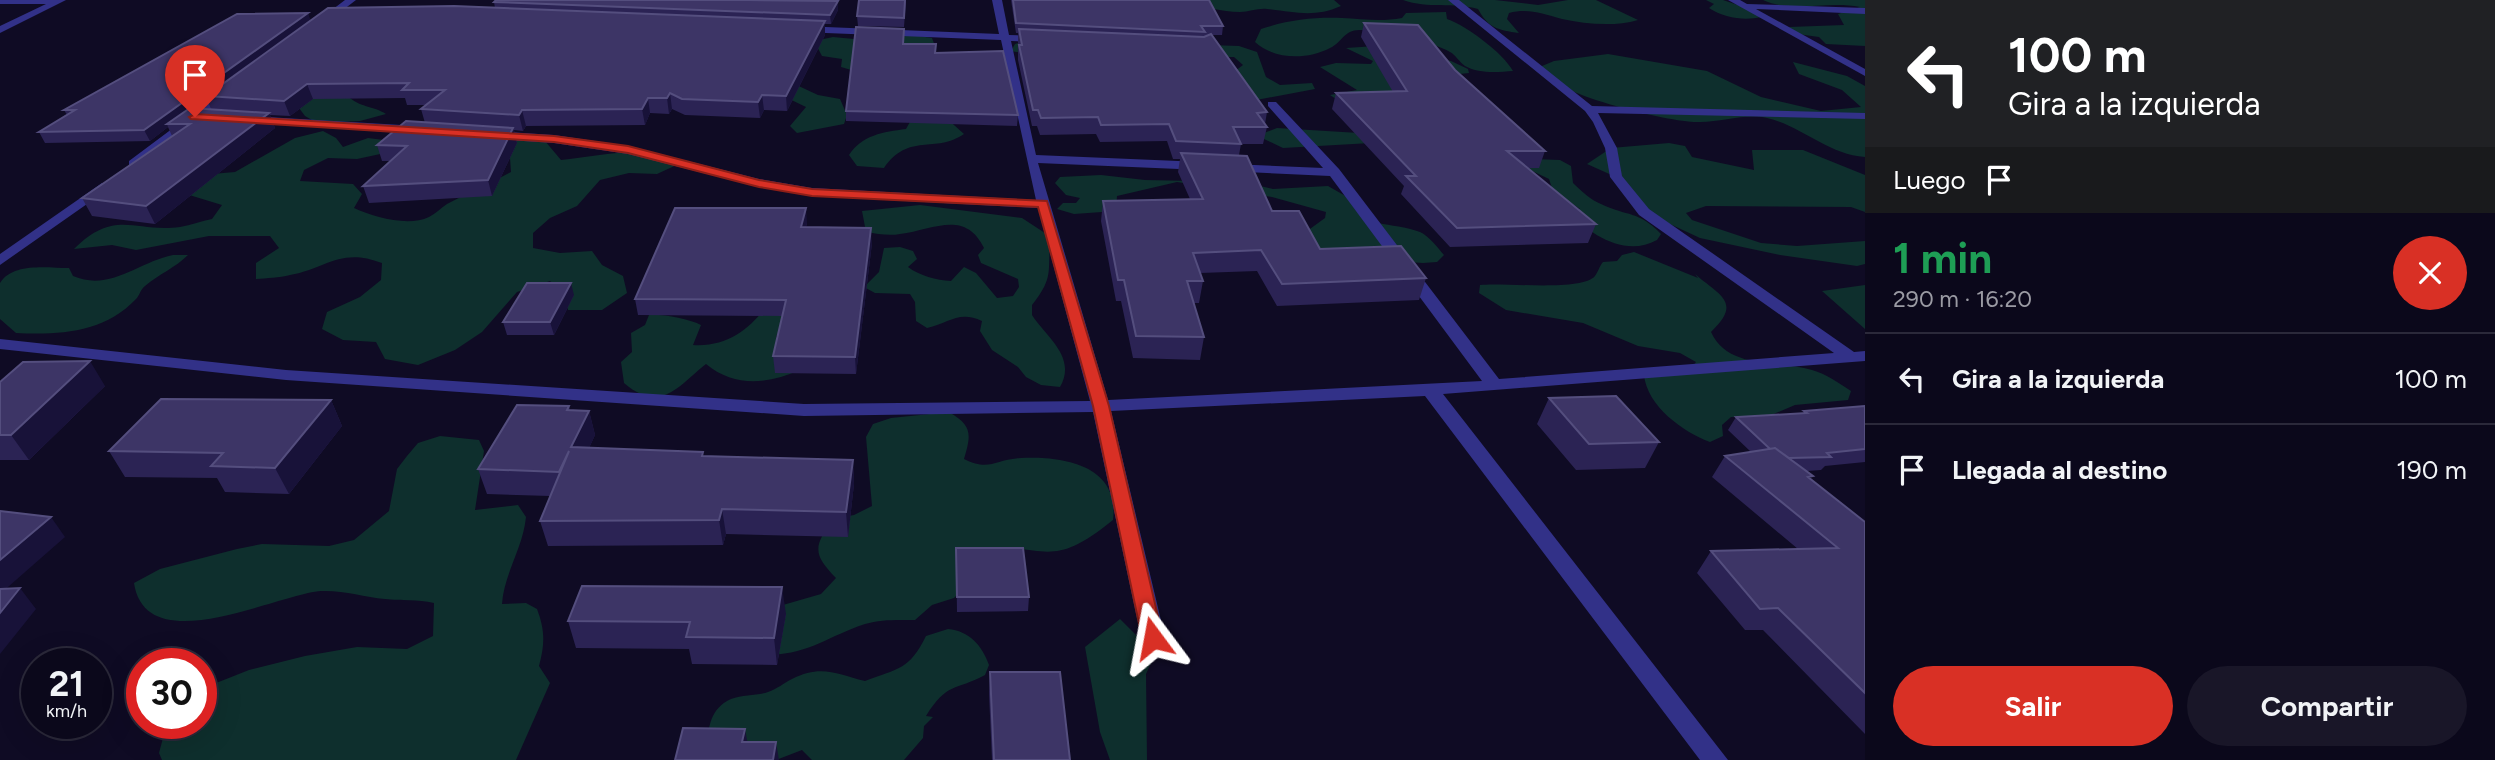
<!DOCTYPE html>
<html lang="es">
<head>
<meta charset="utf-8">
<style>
	body { margin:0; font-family:Figtree,sans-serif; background:#191628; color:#f1f3f6; height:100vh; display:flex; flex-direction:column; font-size:26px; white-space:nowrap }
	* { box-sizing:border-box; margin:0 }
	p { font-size:23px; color:#9a9aa3 }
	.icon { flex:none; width:38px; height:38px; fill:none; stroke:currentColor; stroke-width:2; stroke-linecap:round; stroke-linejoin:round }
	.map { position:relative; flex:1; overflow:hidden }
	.sheet { display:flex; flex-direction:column; background:#0b081b; width:630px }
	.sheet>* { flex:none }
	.hud { background:#202124; color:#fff; overflow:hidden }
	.speed { position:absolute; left:21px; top:648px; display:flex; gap:14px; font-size:35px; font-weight:700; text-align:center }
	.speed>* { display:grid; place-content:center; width:91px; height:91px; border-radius:50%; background:#0b081b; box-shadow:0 7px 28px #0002,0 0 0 2px #2b293a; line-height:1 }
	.speed small { font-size:18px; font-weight:400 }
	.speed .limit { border:10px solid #d22; background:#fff; color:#111 }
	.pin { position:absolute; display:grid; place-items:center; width:60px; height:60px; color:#fff; margin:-72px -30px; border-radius:50% 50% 50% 0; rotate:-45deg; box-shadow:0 0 7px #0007 }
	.pin .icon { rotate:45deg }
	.me { position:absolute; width:77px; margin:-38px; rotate:347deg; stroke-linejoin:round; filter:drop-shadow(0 0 5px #0008) }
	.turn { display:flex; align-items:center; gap:24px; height:147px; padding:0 28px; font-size:32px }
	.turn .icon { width:91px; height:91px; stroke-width:2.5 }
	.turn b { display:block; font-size:49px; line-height:60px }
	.then { display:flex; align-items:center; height:66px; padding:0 28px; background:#0003; gap:14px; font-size:26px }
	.round { display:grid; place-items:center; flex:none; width:74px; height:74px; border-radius:37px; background:#191628 }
	.overview { display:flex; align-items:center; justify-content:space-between; height:119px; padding:0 28px }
	h1 { font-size:42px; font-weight:700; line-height:52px; color:#1e9e55 }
	.primary-button { display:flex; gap:14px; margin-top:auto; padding:14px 28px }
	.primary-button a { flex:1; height:80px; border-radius:42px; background:#d93025; color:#fff; font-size:28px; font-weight:700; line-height:80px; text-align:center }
	.primary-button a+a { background:#191628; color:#f1f3f6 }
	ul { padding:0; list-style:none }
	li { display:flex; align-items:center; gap:21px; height:91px; padding:0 28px; border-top:2px solid #2b293a }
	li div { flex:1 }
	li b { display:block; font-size:26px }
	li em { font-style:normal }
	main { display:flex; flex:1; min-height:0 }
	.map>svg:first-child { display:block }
</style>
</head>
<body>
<main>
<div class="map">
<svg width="1865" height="760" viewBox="0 0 1865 760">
	<rect width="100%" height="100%" fill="#0f0b24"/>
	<path fill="#0e2f2d" d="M1188 0H1334L1341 6C1314 18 1295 12 1267 9 1258 8 1249 12 1240 12 1221 12 1205 7 1188 0Z
		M1403 0H1495L1538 5 1568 0H1596L1638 20C1614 27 1586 24 1562 19 1542 14 1529 8 1509 13L1507 19 1519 33C1498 30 1488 28 1478 9 1453 2 1428 9 1403 0Z
		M1706 0H1723L1758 12 1761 17C1745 21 1724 18 1709 8L1714 4Z
		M1763 0H1865V46L1826 44 1819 37 1797 34 1789 27 1844 25 1838 14 1860 7C1826 0 1794 14 1763 0Z
		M1446 12 1447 19C1467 26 1503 53 1513 71 1498 72 1479 74 1465 66 1459 62 1456 55 1450 52 1434 42 1380 31 1361 30 1344 29 1343 42 1330 48 1307 60 1275 60 1255 42L1261 29C1288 20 1313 17 1342 18 1362 19 1381 22 1402 18L1406 13Z
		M912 35 932 38 935 46 920 51 944 116 964 134C935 154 909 132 884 168L857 166 849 155C862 135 883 132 906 129L911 120 858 72 841 67 842 59 822 56 814 41 833 37 875 41Z
		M1029 39 1239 46 1257 52 1266 77 1280 85 1312 83 1315 89 1251 101 1235 71 1243 65 1234 57 1034 55 1011 51 1015 44Z
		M1376 46 1451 61 1468 69 1469 73 1450 75 1423 88 1342 103 1330 95 1357 90 1320 67 1336 63 1371 64 1373 61 1346 48Z
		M1608 54 1707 71 1761 97 1821 111 1861 107 1842 90 1799 74 1793 62 1847 76 1865 86V157C1827 154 1802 126 1767 118 1745 113 1720 123 1697 122 1667 122 1560 95 1541 73L1542 66 1554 61Z
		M790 82 818 95 840 99 847 115 844 124 797 133 790 126 806 107 781 95Z
		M262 95 348 96C358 107 374 106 386 114L360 121 317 123 305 116 299 108Z
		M1277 128 1359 133 1371 143 1283 148 1264 139 1261 134Z
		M323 131 336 138 343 147 368 138 392 141 385 153 357 159 328 158 304 170 300 181 353 184 362 194 354 208C374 217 408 227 429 217 435 214 441 208 447 204 468 193 490 184 511 172L510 158 495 151 524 136 545 141 561 160C600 156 647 143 683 162L657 174 629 173 600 180 577 206 550 218 533 233V248L560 253 592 251 602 265 623 276 627 293 602 310H568L565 294 550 281 517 292 482 332 455 350 418 365 385 359 376 342 343 340 322 329 327 312 360 297 381 280 382 263C341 247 327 268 290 275 279 278 267 278 256 279V263L279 248 270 236H209L136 250 112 245 74 249C116 208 133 233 180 227 191 225 202 221 212 219L222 205 186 194 189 176 235 172 295 138Z
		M1669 143 1685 146 1692 157 1754 170 1752 150H1803L1865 175V212L1851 207 1706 206 1686 213 1692 220 1761 243 1797 246 1865 241V264L1857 266 1780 255 1700 238 1644 212 1616 177 1587 164 1611 148Z
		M1533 159 1560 160 1571 166 1573 183C1581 191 1591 200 1601 204 1628 217 1638 210 1661 234L1657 240C1625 258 1589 234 1568 211L1580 209 1553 191 1549 179 1526 168Z
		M1101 175 1145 180 1243 182 1273 189 1328 186 1349 198C1360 230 1392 221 1420 232 1429 236 1437 247 1444 255L1437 262 1423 263 1328 257 1303 234 1325 218 1326 212 1272 197 1177 182 1117 196 1116 211 1074 214 1057 209 1063 203H1076L1080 198 1066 195 1055 183 1060 177Z
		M920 205 1022 218 1051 237C1046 270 1056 275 1032 305V315C1047 338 1077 357 1060 387L1041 385 1026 377 1018 367 992 350 980 331 982 321C959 310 949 323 927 328L916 321 915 302 910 294 875 293 864 287 879 272 884 248 900 247 913 251 917 259 908 267C920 276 936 280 951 281L964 267 976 273 997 298 1013 296 1019 287 1018 279 981 263 978 255 984 248C965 209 933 230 900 234 889 236 878 234 866 232L862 211Z
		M1634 252 1698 278 1695 274C1719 295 1743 302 1711 332 1728 370 1779 360 1812 370 1826 374 1839 383 1851 391L1848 400 1795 405 1769 416 1731 417 1722 425 1723 436 1710 442C1683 432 1647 406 1644 375L1690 370 1696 362 1680 353 1638 346 1583 323 1506 310 1479 293 1480 285C1503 282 1582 292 1595 276 1598 272 1599 267 1603 262L1617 261 1622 255Z
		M173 255H188C175 268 159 274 145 286 140 290 140 295 136 299 104 333 59 335 16 333L0 319V283C13 262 48 268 69 268L73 276C110 292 138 262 173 255Z
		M784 279 781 327 776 337 787 345 800 370C768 384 735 388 706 364 679 385 661 415 624 383L621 362 632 352 631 333 645 325 649 315C664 314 688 319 701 325L693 345C739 348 764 314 784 279Z
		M1865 285V329L1822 291Z
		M949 412C973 426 971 435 964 459 990 472 995 459 1021 458 1063 456 1120 465 1113 520 1049 572 1047 543 977 548L969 583 954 598 932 605 915 620C898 620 881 619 865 624 828 636 812 653 770 655L776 607 821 594 836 578C813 554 813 547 833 519L854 515 872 506 866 437 873 424 891 418Z
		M440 436 479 440 484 451 475 510 518 505 526 517C523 548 504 574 502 604L526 603 537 609C545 630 545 644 539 666L550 683 516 760H162L159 753 167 723H201V689L249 670 305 656 357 647 407 649 433 636 434 603C417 599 402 601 385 599 364 597 343 590 321 591 277 594 146 662 134 583L160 569 237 549 262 544 329 546 354 540 389 511 397 469 407 456 418 443Z
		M1120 619 1155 654 1146 674 1147 760H1110L1100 732 1085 647Z
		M948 629C969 631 982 645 989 665L985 675C955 691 947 682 926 716L933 717 924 726 923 738 904 760H812L802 750 776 760H708C707 737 706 710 731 699 743 694 757 696 768 692 777 689 784 683 792 679 821 664 837 674 865 681 899 668 909 670 926 636Z"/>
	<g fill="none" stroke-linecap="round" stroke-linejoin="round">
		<path fill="#323188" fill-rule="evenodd" d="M0 0H66L0 33V26L46 4H0Z
			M345 0H356L326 23H320V19Z
			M992 0H1002L1009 35 1042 36 1047 39 1042 42 1011 41 1036 155 1202 162 1208 166 1202 170 1038 163 1108 400 1482 381 1330 176 1225 171 1224 168 1230 164 1323 168 1268 106V102H1276L1339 169 1499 379 1834 353 1639 215 1610 177 1605 148 1593 122 1585 111 1448 0H1459L1592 106 1865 113V119L1598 113 1617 148 1622 176 1649 209 1854 352 1865 351V361L1443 394 1728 760H1700L1425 396 1111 411 1165 637 1161 644 1153 646 1145 644 1141 637 1093 412 804 416 286 380 0 349V339L286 370 804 404 1090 401 1038 208 812 196 759 187 628 154 554 143 492 139 486 135 492 131 554 135 628 146 759 179 812 188 1036 200 1001 40 801 32 796 29 801 26 999 34Z
			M1728 0H1740L1747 4 1865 8V14L1756 9 1865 69V76Z
			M224 90 234 92 137 167H129V161Z
			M251 116 418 126 424 130 418 134 247 122V118Z
			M102 183 109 187 107 190 0 265V254Z"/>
	</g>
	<path fill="#2b2354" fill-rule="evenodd" d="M859 0H906L904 27 858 26 857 16Z
		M1011 0H1209L1223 26 1222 35H1212L1267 112 1265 124 1267 127 1263 144H1241L1239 155 1272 211 1320 249 1426 278 1419 300 1277 306 1257 271 1200 273 1203 281 1199 303H1194L1204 337 1200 360 1133 358 1121 301H1116L1101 221 1103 201 1190 199 1178 172 1180 159H1173L1167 141 1100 142 1096 134 1040 135 1037 126H1032L1018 60V33H1016Z
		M494 2 838 10 831 24H825V35L787 111 764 110 760 118 685 115 672 109 669 114 650 113 645 125 526 126 523 131 514 130 517 143 492 196 369 203 363 186 391 161H382L377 145 425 123 421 109 426 105H407L405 98 313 99 290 116 270 115 275 128 155 224 92 216 82 198 172 136 168 127 150 141 45 143 39 132 67 115 64 110 308 13 310 21 495 8ZM207 99 211 109 194 108Z
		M1364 23 1455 70 1545 151 1539 168H1528L1596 224 1588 243 1450 247 1401 194 1404 186 1332 109 1336 93 1393 92 1361 37Z
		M903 44 935 53 1018 115 1017 126 846 121V111Z
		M807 223 806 227 872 243 856 374 775 373 773 356 782 316 638 315 635 299Z
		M574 295 554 335H507L503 322Z
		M0 382 105 386 29 460H0Z
		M1549 398 1659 442 1645 468 1576 470 1537 424Z
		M331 400 342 426 289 494 225 492 217 478 125 477 109 451Z
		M569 406 570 410 589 411 595 435 589 448 704 456 853 460 854 484 848 537 726 534 723 545 548 546 540 521 550 496 487 494 478 469Z
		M1865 406V462L1825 466 1821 470 1807 471 1811 480 1865 522V734L1763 630H1745L1697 573 1711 551 1798 549 1712 477 1725 456 1751 452 1728 430 1736 417 1803 413 1804 411Z
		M956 548 1029 597 1028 611 957 612Z
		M786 614 777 665 692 664 689 649 576 648 568 621Z
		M990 672 1070 760H992L989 694Z"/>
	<path fill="#181239" d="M838 1V10L831 24 830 15Z
		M308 13 311 22 206 96 207 99 172 124H167L168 127 150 141 144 130Z
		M825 21V35L787 111 786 96Z
		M307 84 313 99 290 116 284 101Z
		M670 93 672 109 669 114 667 98Z
		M762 95 764 110 760 118 758 102Z
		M648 98 650 113 645 125 642 109Z
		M522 110 526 126 523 131 519 115Z
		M269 113 275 128 155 224 146 206Z
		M513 128 517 143 492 196 488 180Z
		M806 208 807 223 802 243 801 227Z
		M871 228 872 243 856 374 855 357Z
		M571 283 574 295 554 335 550 322Z
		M90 361 105 386 29 460 11 435Z
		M331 400 342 426 289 494 275 468Z
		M589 411 595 435 578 472 571 447Z
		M853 460 854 484 848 537 846 512Z
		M722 509 726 534 723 545 719 520Z
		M51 517 65 537 0 594V560Z
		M782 587 786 614 777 665 774 638Z
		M20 588 36 609 0 654V613Z
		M745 729 750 756 742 742Z
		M776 742 779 760H773Z"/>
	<path fill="#3d3566" stroke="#544e7e" stroke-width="2" d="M496 0H748L838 1 830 15 494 2Z
		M859 0H905L904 18 857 16Z
		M1013 0H1209L1223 26H1201L1205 32 1016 23Z
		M454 6 825 21 786 96 762 95 758 102 682 99 670 93 667 98H648L642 109 522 110 519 115 421 109 445 90H402L409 83 307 84 284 101 206 96 328 8Z
		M308 13 144 130 39 132 75 110H64L237 14Z
		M1364 23 1418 25 1455 70 1545 151H1507L1596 224 1457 228 1406 176H1416L1336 93 1407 91Z
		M856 27 904 29 903 44H936L935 53 1003 51 1018 115 846 111Z
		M1019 29 1204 37 1211 34 1267 112 1257 113 1267 127H1233L1241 144 1176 141 1169 124 1101 125 1098 117 1041 118 1038 110H1033L1019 45H1022Z
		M190 108 269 113 146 206 82 198 190 124H167Z
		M406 121 513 128 488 180 363 186 407 146 377 145Z
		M1181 153 1247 156 1272 211H1299L1320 249 1401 246 1426 278 1282 284 1261 250 1193 253 1203 281H1187L1204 337 1136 336 1124 280H1118L1103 201 1203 199Z
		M675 208H806L801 227 871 228 855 357 773 356 786 300 635 299Z
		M527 283H571L550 322H503Z
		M90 361 11 435H0V382L23 362Z
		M1616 396 1659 442 1589 444 1549 398Z
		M161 399 331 400 275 468 211 466 223 453 109 451Z
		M517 405 569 406 567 410 589 411 571 447 703 452 702 456 853 460 846 512 722 509 719 520 540 521 569 451 559 472 478 469Z
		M1865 406V449L1827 453 1831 457 1789 458 1775 448 1770 449 1736 417 1807 413 1804 411Z
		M1775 448 1813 476 1808 477 1865 522V693L1778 608 1760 609 1711 551 1838 548 1725 456Z
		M0 511 51 517 0 560Z
		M956 548H1023L1029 597H957Z
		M582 586 782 587 774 638 686 637 690 622 568 621Z
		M20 588 0 613V589Z
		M990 672H1060L1070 760H994Z
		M683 728 745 729 742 742H776L773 760H675Z"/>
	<path fill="#d93025" stroke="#8d1f18" stroke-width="2" d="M195 114 554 136 628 146 759 180 812 189 1047 201 1109 406 1163 638 1160 643 1153 646 1145 643 1142 638 1093 406 1038 207 812 196 759 187 628 153 554 142 191 119 189 117Z"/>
</svg>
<div class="speed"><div>21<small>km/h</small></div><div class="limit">30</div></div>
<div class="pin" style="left:195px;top:117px;background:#d93025"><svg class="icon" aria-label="arrive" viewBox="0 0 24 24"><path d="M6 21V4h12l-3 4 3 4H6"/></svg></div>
<svg class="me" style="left:1153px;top:638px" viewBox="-20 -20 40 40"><path d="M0-17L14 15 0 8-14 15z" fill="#d93025" stroke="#fff" stroke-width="4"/></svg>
</div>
<section class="sheet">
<div class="hud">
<div class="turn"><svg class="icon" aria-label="left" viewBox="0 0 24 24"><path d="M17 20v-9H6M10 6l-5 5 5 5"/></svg><div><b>100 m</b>Gira a la izquierda</div></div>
<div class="then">Luego<svg class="icon" aria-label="arrive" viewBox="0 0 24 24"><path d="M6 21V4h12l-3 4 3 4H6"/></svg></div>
</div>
<div class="overview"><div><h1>1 min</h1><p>290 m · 16:20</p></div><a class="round" style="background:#d93025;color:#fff"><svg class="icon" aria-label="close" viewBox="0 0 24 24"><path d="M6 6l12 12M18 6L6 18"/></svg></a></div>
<ul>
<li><svg class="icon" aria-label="left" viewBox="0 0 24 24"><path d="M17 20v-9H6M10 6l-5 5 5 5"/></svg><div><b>Gira a la izquierda</b></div><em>100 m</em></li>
<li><svg class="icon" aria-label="arrive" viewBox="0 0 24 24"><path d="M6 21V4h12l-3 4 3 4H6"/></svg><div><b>Llegada al destino</b></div><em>190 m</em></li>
</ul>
<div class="primary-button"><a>Salir</a><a>Compartir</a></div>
</section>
</main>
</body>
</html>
